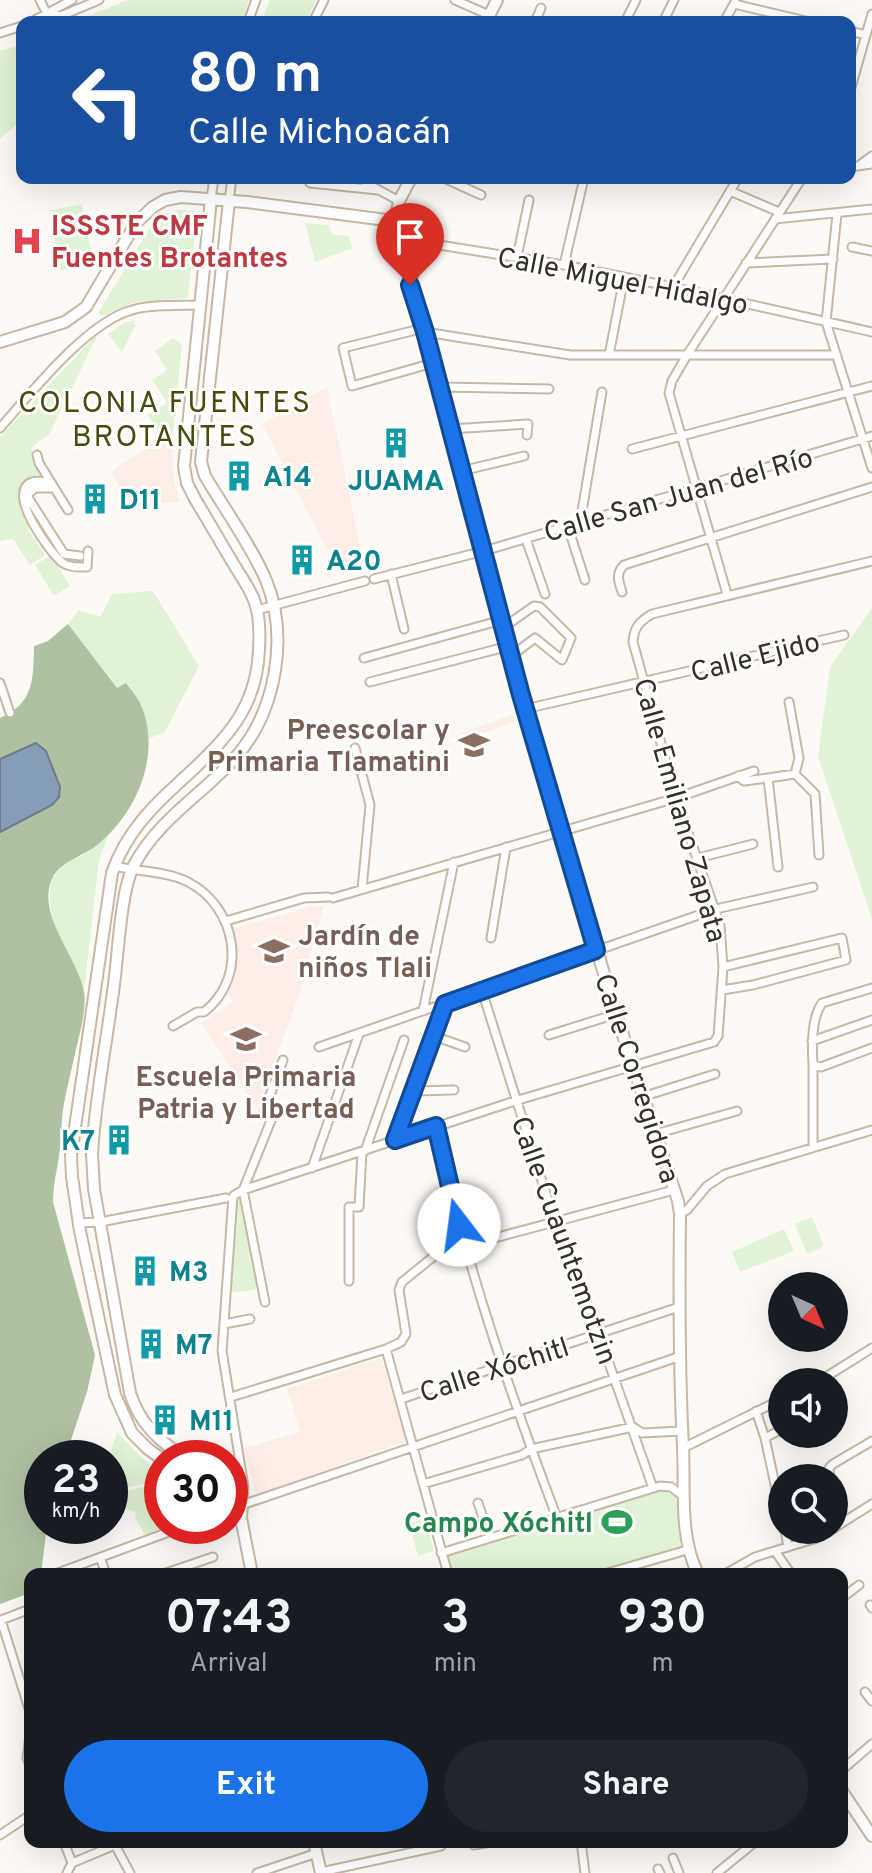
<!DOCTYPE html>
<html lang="en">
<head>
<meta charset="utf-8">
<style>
	body { margin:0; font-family:Overpass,sans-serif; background:#20242c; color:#f1f3f6; height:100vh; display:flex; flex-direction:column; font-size:30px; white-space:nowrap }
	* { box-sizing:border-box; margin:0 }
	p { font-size:26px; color:#9ea1a6 }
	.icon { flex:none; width:44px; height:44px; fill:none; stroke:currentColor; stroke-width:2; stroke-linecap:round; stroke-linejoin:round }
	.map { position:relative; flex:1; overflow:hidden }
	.sheet { position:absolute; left:24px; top:1568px; width:824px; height:280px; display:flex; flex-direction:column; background:#171b24; border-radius:16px; box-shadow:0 8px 32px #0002 }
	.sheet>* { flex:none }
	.top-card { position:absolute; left:16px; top:16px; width:840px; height:168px; border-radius:16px; box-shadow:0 8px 32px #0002; background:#1a4fa0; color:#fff; overflow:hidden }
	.needle { width:52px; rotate:136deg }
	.controls { position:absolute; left:768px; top:1272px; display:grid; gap:16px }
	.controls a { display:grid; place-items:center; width:80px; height:80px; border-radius:50%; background:#171b24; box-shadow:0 8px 32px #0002; font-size:40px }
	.speed { position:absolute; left:24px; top:1440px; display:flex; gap:16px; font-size:40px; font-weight:700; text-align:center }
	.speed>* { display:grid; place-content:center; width:104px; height:104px; border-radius:50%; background:#171b24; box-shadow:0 8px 32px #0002; line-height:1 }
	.speed small { font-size:20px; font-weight:400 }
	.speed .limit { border:12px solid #d22; background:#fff; color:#111 }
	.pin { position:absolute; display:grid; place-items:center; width:68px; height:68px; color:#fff; margin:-82px -34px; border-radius:50% 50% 50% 0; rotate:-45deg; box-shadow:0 0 8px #0007 }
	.pin .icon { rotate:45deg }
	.me { position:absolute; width:88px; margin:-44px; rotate:345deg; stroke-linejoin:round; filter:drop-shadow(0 0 6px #0008) }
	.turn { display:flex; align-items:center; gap:28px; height:168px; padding:0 40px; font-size:36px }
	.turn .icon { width:104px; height:104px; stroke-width:2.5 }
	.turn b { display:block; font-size:56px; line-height:68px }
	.eta { display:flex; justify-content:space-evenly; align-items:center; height:136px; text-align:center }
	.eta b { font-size:48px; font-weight:700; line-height:56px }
	.button { display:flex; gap:16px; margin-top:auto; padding:16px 40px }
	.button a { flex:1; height:92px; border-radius:48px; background:#1a73e8; color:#fff; font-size:32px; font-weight:700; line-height:92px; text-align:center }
	.button a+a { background:#20242c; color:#f1f3f6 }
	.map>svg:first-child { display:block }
</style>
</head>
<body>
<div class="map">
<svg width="872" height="1873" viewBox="0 0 872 1873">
	<rect width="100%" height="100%" fill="#fdfaf6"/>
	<path fill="#fcede7" d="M327 387 364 566 343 573 320 536 262 424Z
		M162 437 172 442 174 482 180 502 131 505 112 475 114 469Z
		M512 715 514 722 478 735 485 756 471 761 461 733Z
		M324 905 299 995 257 1108 201 1023 234 1001 228 994 235 977 238 954 231 929 312 906 313 908Z
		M381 1358 406 1441 256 1495 244 1448 300 1432 287 1389Z"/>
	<path fill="#e1f3d6" d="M127 0H249L241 22H75Z
		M270 0H316L309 15 302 22H261Z
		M22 45V120L0 139V51Z
		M82 204 93 264 60 271 50 210Z
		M178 210 195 211 197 214 188 298 135 302 102 316 98 313 154 221 162 215Z
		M305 223 329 225 332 234 348 236 353 248 315 262Z
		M136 320 134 324 136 325 122 352 108 334 124 323Z
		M99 332 49 435 35 444 31 449 46 479 26 483C12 497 24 511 32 526L28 529 45 555 30 565 13 539 0 541V437Z
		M173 338 182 345 172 442 162 437 148 415 167 402 152 380 167 370 155 351Z
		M51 555 70 586 54 596 35 565Z
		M153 591 199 666 165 732 148 739 141 705 127 683 117 688 68 624 79 610 100 617 112 594Z
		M872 608V919L818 756 830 667Z
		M109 834 99 860 84 991C70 959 29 894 63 865 69 860 78 858 85 854 94 848 101 841 109 834Z
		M240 1200 258 1286 254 1290 230 1293 235 1207Z
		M812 1217 824 1246 807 1254 795 1224Z
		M784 1229 794 1251 740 1272 732 1252Z
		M117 1432 141 1457 162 1473V1480L120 1489 110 1486 109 1458Z
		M162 1483V1526H169L145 1535 135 1518 136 1512 113 1504 116 1493Z
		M664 1490 676 1497 681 1547 588 1574H454L447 1554Z
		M425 1518 434 1551 418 1556 409 1523Z"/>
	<path fill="#aec1a2" d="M68 624 117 688 126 683C131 689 136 696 140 703 163 753 137 813 97 845 84 856 61 861 53 877 34 913 78 957 84 992 87 1012 78 1038 74 1058 70 1077 64 1098 62 1118 61 1128 62 1138 60 1148 58 1167 53 1183 53 1202L95 1355 87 1392 65 1458H42V1526H47L41 1574H30V1593L0 1604V718C35 703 33 678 34 646L48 641Z"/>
	<path fill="#879eb8" stroke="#6e7d8c" stroke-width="2" d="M36 743 46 751 60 787 59 797 52 805 0 832V759Z"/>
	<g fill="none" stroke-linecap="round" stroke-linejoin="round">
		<g stroke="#c6b8a4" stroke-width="11">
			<path id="street" d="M40 0 48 16
				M455 0 489 15
				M734 4 810 22
				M39 18 63 15 99 0
				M31 22 72 0
				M248 22 256 0
				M313 22 324 0
				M535 22 541 8
				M625 22 636 0
				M663 22 674 0
				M724 22 735 2
				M850 31 866 35
				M0 33 22 26
				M850 91 872 14
				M861 164 872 156
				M850 167 872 164
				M307 178 310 183 378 190
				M357 178 399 201
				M444 178 481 195
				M730 191 779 212
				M211 199 214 178
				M229 201 232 178
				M837 214 826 322 872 468
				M775 219 872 209
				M852 247 872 251
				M517 257 529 200
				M746 263 833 259
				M564 265 584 178
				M411 283 414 274 412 248 420 244 439 245 564 265 673 287 872 332
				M673 287 738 178
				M424 328 343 348 352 386 433 363
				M425 332 570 355H835
				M609 355 624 278
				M440 387 549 389
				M0 428C31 393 87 322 132 310 152 304 178 306 199 305
				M450 429 528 424 527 435
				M632 449 872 386
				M37 455 39 463 68 510
				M461 471 524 456
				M51 483C45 482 37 480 32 482 5 492 50 553 63 563 70 568 79 567 87 567L88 551
				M54 488H35L28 494 29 499 64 554 80 556
				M580 523 602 392
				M568 527 585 580
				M526 539 545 594
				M391 574 404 629
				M374 579 484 551 872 436
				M622 592C619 582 615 574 624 565L872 487
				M727 594 669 393 672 381 687 355 802 178
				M257 610 365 581
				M504 627 534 606 540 607 571 638 562 660 535 638 511 656
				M364 658 502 620
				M370 682 509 646
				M0 683 10 713
				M789 702 799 758 795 774
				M525 709 844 635
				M355 748 370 805 362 889
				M738 776 744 781 768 778 778 867
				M768 778 795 774 815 794 819 855
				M698 858 753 844
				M115 866C138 872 167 871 188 882 237 907 249 977 204 1012H197L173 1026
				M333 898 676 798 754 771
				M226 921 304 898 328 897
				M491 938 506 847
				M722 990 753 985 846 960 842 938 723 967
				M482 991 555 1222 599 1335 653 1488
				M423 1011 454 862
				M549 1035 616 1014
				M434 1036 465 1047
				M812 1041 872 1020
				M319 1047 716 909 813 887
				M813 1065C812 1046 811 1019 822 1003L872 988
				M413 1091 454 1090
				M642 1097 715 1074
				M436 1126C464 1260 509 1390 557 1518
				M655 1134 737 1111
				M395 1140 445 1004
				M813 1147V1065L821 1067 872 1048
				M365 1151 404 1040
				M312 1168 359 1034
				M426 1212 453 1206
				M680 1214 687 1210 707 1186 725 1174 872 1130
				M79 1223 100 1222 226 1198
				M349 1281V1207H359L362 1152
				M265 1302 243 1190 272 1118 263 1114 283 1060
				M224 1324 250 1319
				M386 1349 448 1574
				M818 1382 872 1348
				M231 1397 386 1349 401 1342 406 1334 399 1290 402 1282 438 1253 674 1190
				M401 1399 679 1307
				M756 1411 765 1438 782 1517
				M765 1438 782 1429
				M683 1448 782 1399
				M830 1478 829 1468 833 1464 872 1441
				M423 1484 522 1455 531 1449 633 1427 642 1433 682 1431
				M834 1495 841 1523
				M243 1503 244 1487 222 1351 233 1196 243 1190 515 1101 714 1042 718 1036 723 967 720 925 676 798 633 642C634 627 639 622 652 614L872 561
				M478 1503 490 1538
				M230 1509 678 1357
				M834 1528 872 1504
				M785 1530 788 1547
				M775 1551 791 1574
				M441 1553 660 1486 671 1487 684 1497
				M100 1557 106 1574
				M55 1574 185 1526
				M163 1574 213 1557
				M604 1574 687 1550
				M725 1574 755 1557 817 1538 831 1530
				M842 1598 859 1585
				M870 1605 872 1608
				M30 1609 1 1620 30 1712
				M865 1692 872 1701
				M30 1735 27 1758 30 1765
				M842 1770 872 1744
				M0 1835 30 1815
				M64 1842 72 1863
				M581 1842 585 1873
				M115 1845 130 1873
				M474 1845 491 1842
				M673 1858 679 1873
				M658 1869 660 1873
				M321 1872 441 1846
				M67 1873 72 1863 115 1845V1842
				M257 1873 317 1853
				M717 1873 755 1842"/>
		</g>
		<g stroke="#c6b8a4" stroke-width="14">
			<path id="secondary" d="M486 22 497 0
				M411 178 399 201 395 225 525 709 616 1014 678 1201 680 1214C679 1292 679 1369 683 1447 685 1490 679 1536 698 1574
				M0 342 65 322 86 307 136 223 153 207 165 200 181 197 247 202 394 221
				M185 1458C158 1440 140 1424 130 1393L94 1189 92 1154C95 1100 106 1046 113 992 118 960 120 894 133 867 157 820 202 795 236 757 276 711 289 637 266 580 252 547 224 508 205 476L201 462 229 201
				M162 1459 148 1449 132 1433 115 1395 80 1231 72 1177 71 1155 112 873C126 832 154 805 185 777 227 738 257 708 259 649 260 633 260 615 254 600 250 589 242 578 236 568 222 545 209 522 195 499L187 483 184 466 211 199
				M230 1488 237 1494 242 1505 241 1518 252 1574
				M842 1791 872 1836
				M314 1842 321 1873"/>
		</g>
		<use href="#street" stroke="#fff" stroke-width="7"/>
		<use href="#secondary" stroke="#fff" stroke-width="10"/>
	</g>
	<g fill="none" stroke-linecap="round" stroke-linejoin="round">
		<g stroke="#114b97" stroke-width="20">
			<path id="route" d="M410 285 425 332 521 695 596 950 445 1004 395 1140 436 1126 459 1225"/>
		</g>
		<use href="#route" stroke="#1a73e8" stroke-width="14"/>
	</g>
	<defs>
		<g id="hospital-bare" transform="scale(2.4)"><path d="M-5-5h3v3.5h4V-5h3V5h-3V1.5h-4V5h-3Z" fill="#e0444e" stroke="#fff" stroke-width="2.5" paint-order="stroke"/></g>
		<g id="building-bare" transform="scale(2.4)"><path d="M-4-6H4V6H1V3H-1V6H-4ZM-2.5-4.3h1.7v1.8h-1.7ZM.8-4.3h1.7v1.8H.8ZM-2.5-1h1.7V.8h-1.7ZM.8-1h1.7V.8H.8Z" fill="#0f9aa8" stroke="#fff" stroke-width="2.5" paint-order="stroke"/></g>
		<g id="school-bare" transform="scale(2.4)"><path d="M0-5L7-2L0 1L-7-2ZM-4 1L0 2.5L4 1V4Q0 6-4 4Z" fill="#8d6e63" stroke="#fff" stroke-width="2.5" paint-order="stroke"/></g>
		<g id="stadium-bare" transform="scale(2.4)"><path d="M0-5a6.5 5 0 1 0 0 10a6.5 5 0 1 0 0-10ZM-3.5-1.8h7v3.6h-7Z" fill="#2e9e5b" stroke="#fff" stroke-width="2.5" paint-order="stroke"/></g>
	</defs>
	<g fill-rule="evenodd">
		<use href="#hospital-bare" x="27" y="241"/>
		<use href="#building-bare" x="396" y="443"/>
		<use href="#building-bare" x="239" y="476"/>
		<use href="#building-bare" x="95" y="499"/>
		<use href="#building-bare" x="302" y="560"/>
		<use href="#school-bare" x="474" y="745"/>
		<use href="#school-bare" x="274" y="951"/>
		<use href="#school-bare" x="246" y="1039"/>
		<use href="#building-bare" x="119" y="1140"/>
		<use href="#building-bare" x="145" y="1271"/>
		<use href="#building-bare" x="151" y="1344"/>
		<use href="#building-bare" x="165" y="1420"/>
		<use href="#stadium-bare" x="617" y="1522"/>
	</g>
	<g text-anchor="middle" stroke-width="6" stroke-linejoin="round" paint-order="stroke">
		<g font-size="28" font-weight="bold" fill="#be3a42" stroke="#fff" text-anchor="start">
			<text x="51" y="235">ISSSTE CMF<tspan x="51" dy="32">Fuentes Brotantes</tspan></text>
		</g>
		<g font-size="28" fill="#342f27" stroke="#fff">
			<text transform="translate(623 280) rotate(11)" y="10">Calle Miguel Hidalgo</text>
			<text transform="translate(678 494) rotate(-16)" y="10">Calle San Juan del Río</text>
			<text transform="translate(755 656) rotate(-14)" y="10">Calle Ejido</text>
			<text transform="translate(681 810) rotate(74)" y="10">Calle Emiliano Zapata</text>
			<text transform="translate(638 1078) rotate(72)" y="10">Calle Corregidora</text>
			<text transform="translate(565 1240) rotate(70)" y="10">Calle Cuauhtemotzin</text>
			<text transform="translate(494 1369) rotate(-18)" y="10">Calle Xóchitl</text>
		</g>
		<g font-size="28" font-weight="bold" fill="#0d838f" stroke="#fff" text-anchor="start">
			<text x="263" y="486">A14</text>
			<text x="396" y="490" text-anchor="middle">JUAMA</text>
			<text x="119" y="509">D11</text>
			<text x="326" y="570">A20</text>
			<text x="95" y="1150" text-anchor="end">K7</text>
			<text x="169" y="1281">M3</text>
			<text x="175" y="1354">M7</text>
			<text x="189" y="1430">M11</text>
		</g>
		<g font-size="28" font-weight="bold" fill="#785e54" stroke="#fff" text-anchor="end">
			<text x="450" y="739">Preescolar y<tspan x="450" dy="32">Primaria Tlamatini</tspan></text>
			<text x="298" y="945" text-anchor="start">Jardín de<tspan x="298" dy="32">niños Tlali</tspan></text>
			<text x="246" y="1086" text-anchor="middle">Escuela Primaria<tspan x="246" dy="32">Patria y Libertad</tspan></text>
		</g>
		<g font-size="28" font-weight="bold" fill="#27864d" stroke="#fff" text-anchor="end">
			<text x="593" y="1532">Campo Xóchitl</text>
		</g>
		<g font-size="30" letter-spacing="2" fill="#484b0d" stroke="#fff">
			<text x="165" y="412">COLONIA FUENTES<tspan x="165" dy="34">BROTANTES</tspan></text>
		</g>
	</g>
</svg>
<div class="controls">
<a><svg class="needle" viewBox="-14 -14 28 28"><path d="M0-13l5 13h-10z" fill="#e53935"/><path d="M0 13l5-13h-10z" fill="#9ea1a6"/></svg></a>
<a><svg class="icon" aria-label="sound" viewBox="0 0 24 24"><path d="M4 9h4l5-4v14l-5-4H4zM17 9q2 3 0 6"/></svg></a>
<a><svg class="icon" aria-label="search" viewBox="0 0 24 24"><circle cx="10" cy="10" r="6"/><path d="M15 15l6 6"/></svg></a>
</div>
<div class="speed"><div>23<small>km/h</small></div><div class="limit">30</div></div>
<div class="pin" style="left:410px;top:285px;background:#d93025"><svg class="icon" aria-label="arrive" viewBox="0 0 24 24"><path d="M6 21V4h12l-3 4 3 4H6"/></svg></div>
<svg class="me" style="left:459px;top:1225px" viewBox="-20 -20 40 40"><circle r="19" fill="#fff"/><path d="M0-13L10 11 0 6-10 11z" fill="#1a73e8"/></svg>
<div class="top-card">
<div class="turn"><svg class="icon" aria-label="left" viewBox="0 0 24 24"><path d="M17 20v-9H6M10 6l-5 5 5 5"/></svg><div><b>80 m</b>Calle Michoacán</div></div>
</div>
<section class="sheet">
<div class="eta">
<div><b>07:43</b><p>Arrival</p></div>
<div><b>3</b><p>min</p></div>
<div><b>930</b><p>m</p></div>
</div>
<div class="button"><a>Exit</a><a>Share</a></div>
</section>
</div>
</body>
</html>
